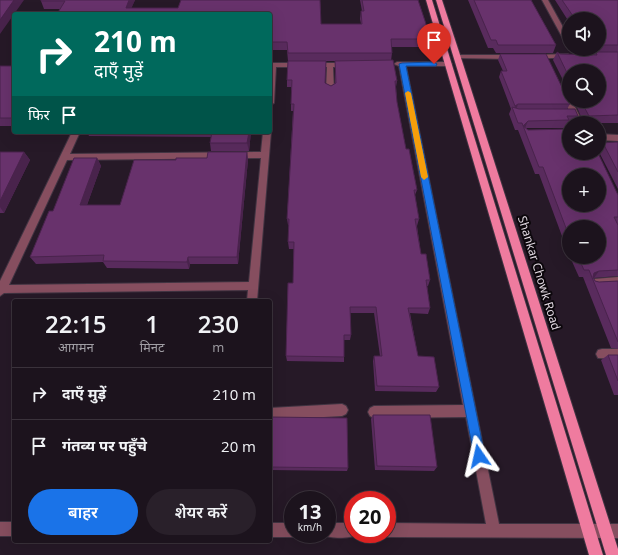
<!DOCTYPE html>
<html lang="hi">
<head>
<meta charset="utf-8">
<style>
	body { margin:0; font-family:"Open Sans","Noto Sans Devanagari",sans-serif; background:#29202a; color:#f1f3f6; height:100vh; display:flex; flex-direction:column; font-size:15px; white-space:nowrap }
	* { box-sizing:border-box; margin:0 }
	p { font-size:13px; color:#a09ea4 }
	.icon { flex:none; width:22px; height:22px; fill:none; stroke:currentColor; stroke-width:2; stroke-linecap:round; stroke-linejoin:round }
	.map { position:relative; flex:1; overflow:hidden }
	.panel { position:absolute; left:12px; top:299px; width:260px; height:244px; display:flex; flex-direction:column; background:#1c131d; border-radius:4px; box-shadow:0 4px 16px #0002,0 0 0 1px #3a323b }
	.panel>* { flex:none }
	.hud { position:absolute; left:12px; top:12px; width:260px; height:122px; border-radius:4px; box-shadow:0 4px 16px #0002,0 0 0 1px #3a323b; background:#00695c; color:#fff; overflow:hidden }
	.tools { position:absolute; left:562px; top:12px; display:grid; gap:8px }
	.tools a { display:grid; place-items:center; width:44px; height:44px; border-radius:50%; background:#1c131d; box-shadow:0 4px 16px #0002,0 0 0 1px #3a323b; font-size:20px }
	.speed { position:absolute; left:284px; top:491px; display:flex; gap:8px; font-size:20px; font-weight:700; text-align:center }
	.speed>* { display:grid; place-content:center; width:52px; height:52px; border-radius:50%; background:#1c131d; box-shadow:0 4px 16px #0002,0 0 0 1px #3a323b; line-height:1 }
	.speed small { font-size:10px; font-weight:400 }
	.speed .limit { border:6px solid #d22; background:#fff; color:#111 }
	.pin { position:absolute; display:grid; place-items:center; width:34px; height:34px; color:#fff; margin:-41px -17px; border-radius:50% 50% 50% 0; rotate:-45deg; box-shadow:0 0 4px #0007 }
	.pin .icon { rotate:45deg }
	.me { position:absolute; width:44px; margin:-22px; rotate:349deg; stroke-linejoin:round; filter:drop-shadow(0 0 3px #0008) }
	.turn { display:flex; align-items:center; gap:14px; height:84px; padding:0 16px; font-size:18px }
	.turn .icon { width:52px; height:52px; stroke-width:2.5 }
	.turn b { display:block; font-size:28px; line-height:34px }
	.then { display:flex; align-items:center; height:38px; padding:0 16px; background:#0003; gap:8px; font-size:15px }
	.eta { display:flex; justify-content:space-evenly; align-items:center; height:68px; text-align:center }
	.eta b { font-size:24px; font-weight:600; line-height:28px }
	.action { display:flex; gap:8px; margin-top:auto; padding:8px 16px }
	.action a { flex:1; height:46px; border-radius:24px; background:#1a73e8; color:#fff; font-size:16px; font-weight:600; line-height:46px; text-align:center }
	.action a+a { background:#29202a; color:#f1f3f6 }
	ul { padding:0; list-style:none }
	li { display:flex; align-items:center; gap:12px; height:52px; padding:0 16px; border-top:1px solid #3a323b }
	li div { flex:1 }
	li b { display:block; font-size:15px }
	li em { font-style:normal }
	.map>svg:first-child { display:block }
</style>
</head>
<body>
<div class="map">
<svg width="618" height="555" viewBox="0 0 618 555">
	<rect width="100%" height="100%" fill="#261927"/>
	<g fill="none" stroke-linecap="round" stroke-linejoin="round">
		<g stroke="#413442" stroke-width="2">
			<path id="minor" d="M542 0H548L569 38V46L566 44Z
				M568 54 571 56 570 57 534 59 531 57 534 55Z
				M458 55H512L515 57 512 59 456 58V56Z
				M397 62H449L452 64 449 66H406L499 524H618V538L387 537 382 535 387 534V523L486 524 466 417 374 418 370 416 368 412 370 408 374 406 463 405 399 66 394 64Z
				M270 63H347L350 65 347 67H333L334 90 330 92 326 90 327 67H276L274 103 270 105Z
				M561 90 568 92 569 101H572L583 123H575L560 92Z
				M270 131 271 132 257 301H247L248 290 4 293 0 296V281L72 132H80L70 154 261 152 263 132H270ZM261 158 249 282 9 285 67 160Z
				M599 134 618 135V141L599 140Z
				M618 277V285L594 287 590 286 589 283 590 280 594 279Z
				M602 349H618V359L598 358 596 354 598 350Z
				M342 404 346 406 348 410 346 414 342 416 270 420V408Z
				M0 522H14V536H0Z
				M270 523H293V534H298L293 537H270Z
				M327 523H353V534H358C351 539 329 539 322 534H327Z"/>
		</g>
		<g stroke="#413442" stroke-width="2">
			<path id="major" d="M426 0H432L603 555H589Z
				M436 0H442L463 64 618 549V555H606Z"/>
		</g>
		<use href="#minor" fill="#864e5f" fill-rule="evenodd"/>
		<use href="#major" fill="#ef7b9f" fill-rule="evenodd"/>
	</g>
	<path fill="#592b5d" d="M41 0H135L131 8H178L181 0H320L321 24H361L360 19 361 11H362L360 0H418L431 39 429 47H392V53L391 61 393 60 397 81 396 87 397 102 406 149H409L417 190 415 195 419 219 417 226 421 254H426L430 280 428 286H427L430 308 428 314 410 313 418 356 434 357 439 387 436 392 375 391 373 361 374 356H380L374 313H350L351 335 350 340H344V362L287 361 286 356 288 283H293L294 249H289L288 242 289 225H288L287 219 293 111H291V87H287V80L288 61H326L325 83 331 86 335 83V61H384H288L287 50H270V14H57L60 9H44L41 1Z
		M468 0H531L556 45 553 53H496L493 48H488Z
		M555 0H618V123H584L574 101H599L569 71V92L553 60 557 52 560 54H594L595 53H588L585 49H599V19H569V22Z
		M500 54 570 104 567 109 578 116 574 123H568L565 128H526L618 195V224H617L618 225V276L593 278 595 281 599 282 618 281V349L611 348 583 277H579L570 257H599L569 227V255L539 174H535L518 130H515L509 114 511 109 499 77 501 71H503L498 60Z
		M0 66H14V126H0Z
		M87 132H251L249 151H211L210 143 211 137 89 136Z
		M618 142V189L599 152V143Z
		M0 152H24L30 160 4 213H0Z
		M247 152 248 160 238 264H190L189 269 107 268 103 262 36 264 30 257 53 211 97 158 101 166 87 205H120L176 160 207 158Z
		M608 355H618V395H614L601 360Z
		M373 415 437 467 434 471 375 470 371 419Z
		M270 417 348 468 347 471 270 470Z"/>
	<path fill="#49234c" d="M14 0H24L0 34V20Z
		M129 0H135L129 14 126 8Z
		M518 104 516 110H513L515 106Z
		M528 121 525 128 523 126Z
		M249 132H251L249 151 247 143Z
		M24 152 30 160 4 213 0 207V201Z
		M247 152 248 160 238 264 237 257Z
		M97 158 101 166 84 213 80 205Z
		M188 257 190 264 189 269 187 262Z
		M599 271 594 278H592L594 273Z"/>
	<path fill="#68326c" stroke="#49234c" fill-rule="evenodd" d="M0 0H14L0 20Z
		M41 0H129L126 8H178L181 0H320L321 24H362L361 11H364L362 0H418L431 39H391L392 53H288L287 42H270V14H57L65 1H41Z
		M474 0H531L556 45H498L496 40H491Z
		M562 0H618V45H599V19H575Z
		M557 52 560 54 597 55 596 52H618V115L589 116 581 101H599V71H569V77Z
		M500 54H546L570 104H518L515 106 501 71H507Z
		M393 60 397 81H395L397 102 406 149H409L417 190H414L419 219H415L421 254H426L430 280H426L430 308H408L418 356 434 357 439 387 377 386 374 356H382L376 307H350L351 335H344V357L286 356 288 283H293L294 242H288L289 219H287L294 104H291L292 80H287L288 61H326L325 83 331 86 336 83 335 61Z
		M0 66H14V118H0Z
		M512 107 519 109H575L578 116H567L569 120 528 121 523 126 528 130 569 129V153H598L618 195V217H614L618 225V270L599 271 594 273 593 277 595 281 599 282 618 281V342L589 270H584L578 257H599V227H569V236L543 167H539L522 123H518ZM569 175H599V205H569Z
		M212 132H249L247 143H210Z
		M618 142V172L604 145H599V143Z
		M0 152H24L0 201Z
		M208 152H247L237 257H188L187 262 103 261 104 255 30 257 49 211H53L74 158H97L80 205H120L134 160H176V158H207Z
		M608 355H618V381Z
		M373 415H430L437 467 377 466Z
		M270 417 347 418 348 468 270 467Z"/>
	<path fill="#1a73e8" stroke="#114b97" d="M434 62 437 64 436 66H406L485 456 483 460 479 462 475 460 474 456 399 64 402 63Z"/>
	<path fill="#f59e0b" d="M408 91 411 93 428 177 424 180 421 177 405 93Z"/>
	<g text-anchor="middle" stroke-width="4" stroke-linejoin="round" paint-order="stroke">
		<g font-size="12" fill="#e6dde6" stroke="#0c070c">
			<text transform="translate(539 273) rotate(73)" y="4">Shankar Chowk Road</text>
		</g>
	</g>
</svg>
<div class="tools">
<a><svg class="icon" aria-label="sound" viewBox="0 0 24 24"><path d="M4 9h4l5-4v14l-5-4H4zM17 9q2 3 0 6"/></svg></a>
<a><svg class="icon" aria-label="search" viewBox="0 0 24 24"><circle cx="10" cy="10" r="6"/><path d="M15 15l6 6"/></svg></a>
<a><svg class="icon" aria-label="layers" viewBox="0 0 24 24"><path d="M12 4l9 5-9 5-9-5zM3 14l9 5 9-5"/></svg></a>
<a>+</a>
<a>−</a>
</div>
<div class="speed"><div>13<small>km/h</small></div><div class="limit">20</div></div>
<div class="pin" style="left:434px;top:64px;background:#d93025"><svg class="icon" aria-label="arrive" viewBox="0 0 24 24"><path d="M6 21V4h12l-3 4 3 4H6"/></svg></div>
<svg class="me" style="left:479px;top:456px" viewBox="-20 -20 40 40"><path d="M0-17L14 15 0 8-14 15z" fill="#1a73e8" stroke="#fff" stroke-width="4"/></svg>
<div class="hud">
<div class="turn"><svg class="icon" aria-label="right" viewBox="0 0 24 24"><path d="M7 20v-9h11M14 6l5 5-5 5"/></svg><div><b>210 m</b>दाएँ मुड़ें</div></div>
<div class="then">फिर<svg class="icon" aria-label="arrive" viewBox="0 0 24 24"><path d="M6 21V4h12l-3 4 3 4H6"/></svg></div>
</div>
<section class="panel">
<div class="eta">
<div><b>22:15</b><p>आगमन</p></div>
<div><b>1</b><p>मिनट</p></div>
<div><b>230</b><p>m</p></div>
</div>
<ul>
<li><svg class="icon" aria-label="right" viewBox="0 0 24 24"><path d="M7 20v-9h11M14 6l5 5-5 5"/></svg><div><b>दाएँ मुड़ें</b></div><em>210 m</em></li>
<li><svg class="icon" aria-label="arrive" viewBox="0 0 24 24"><path d="M6 21V4h12l-3 4 3 4H6"/></svg><div><b>गंतव्य पर पहुँचे</b></div><em>20 m</em></li>
</ul>
<div class="action"><a>बाहर</a><a>शेयर करें</a></div>
</section>
</div>
</body>
</html>
